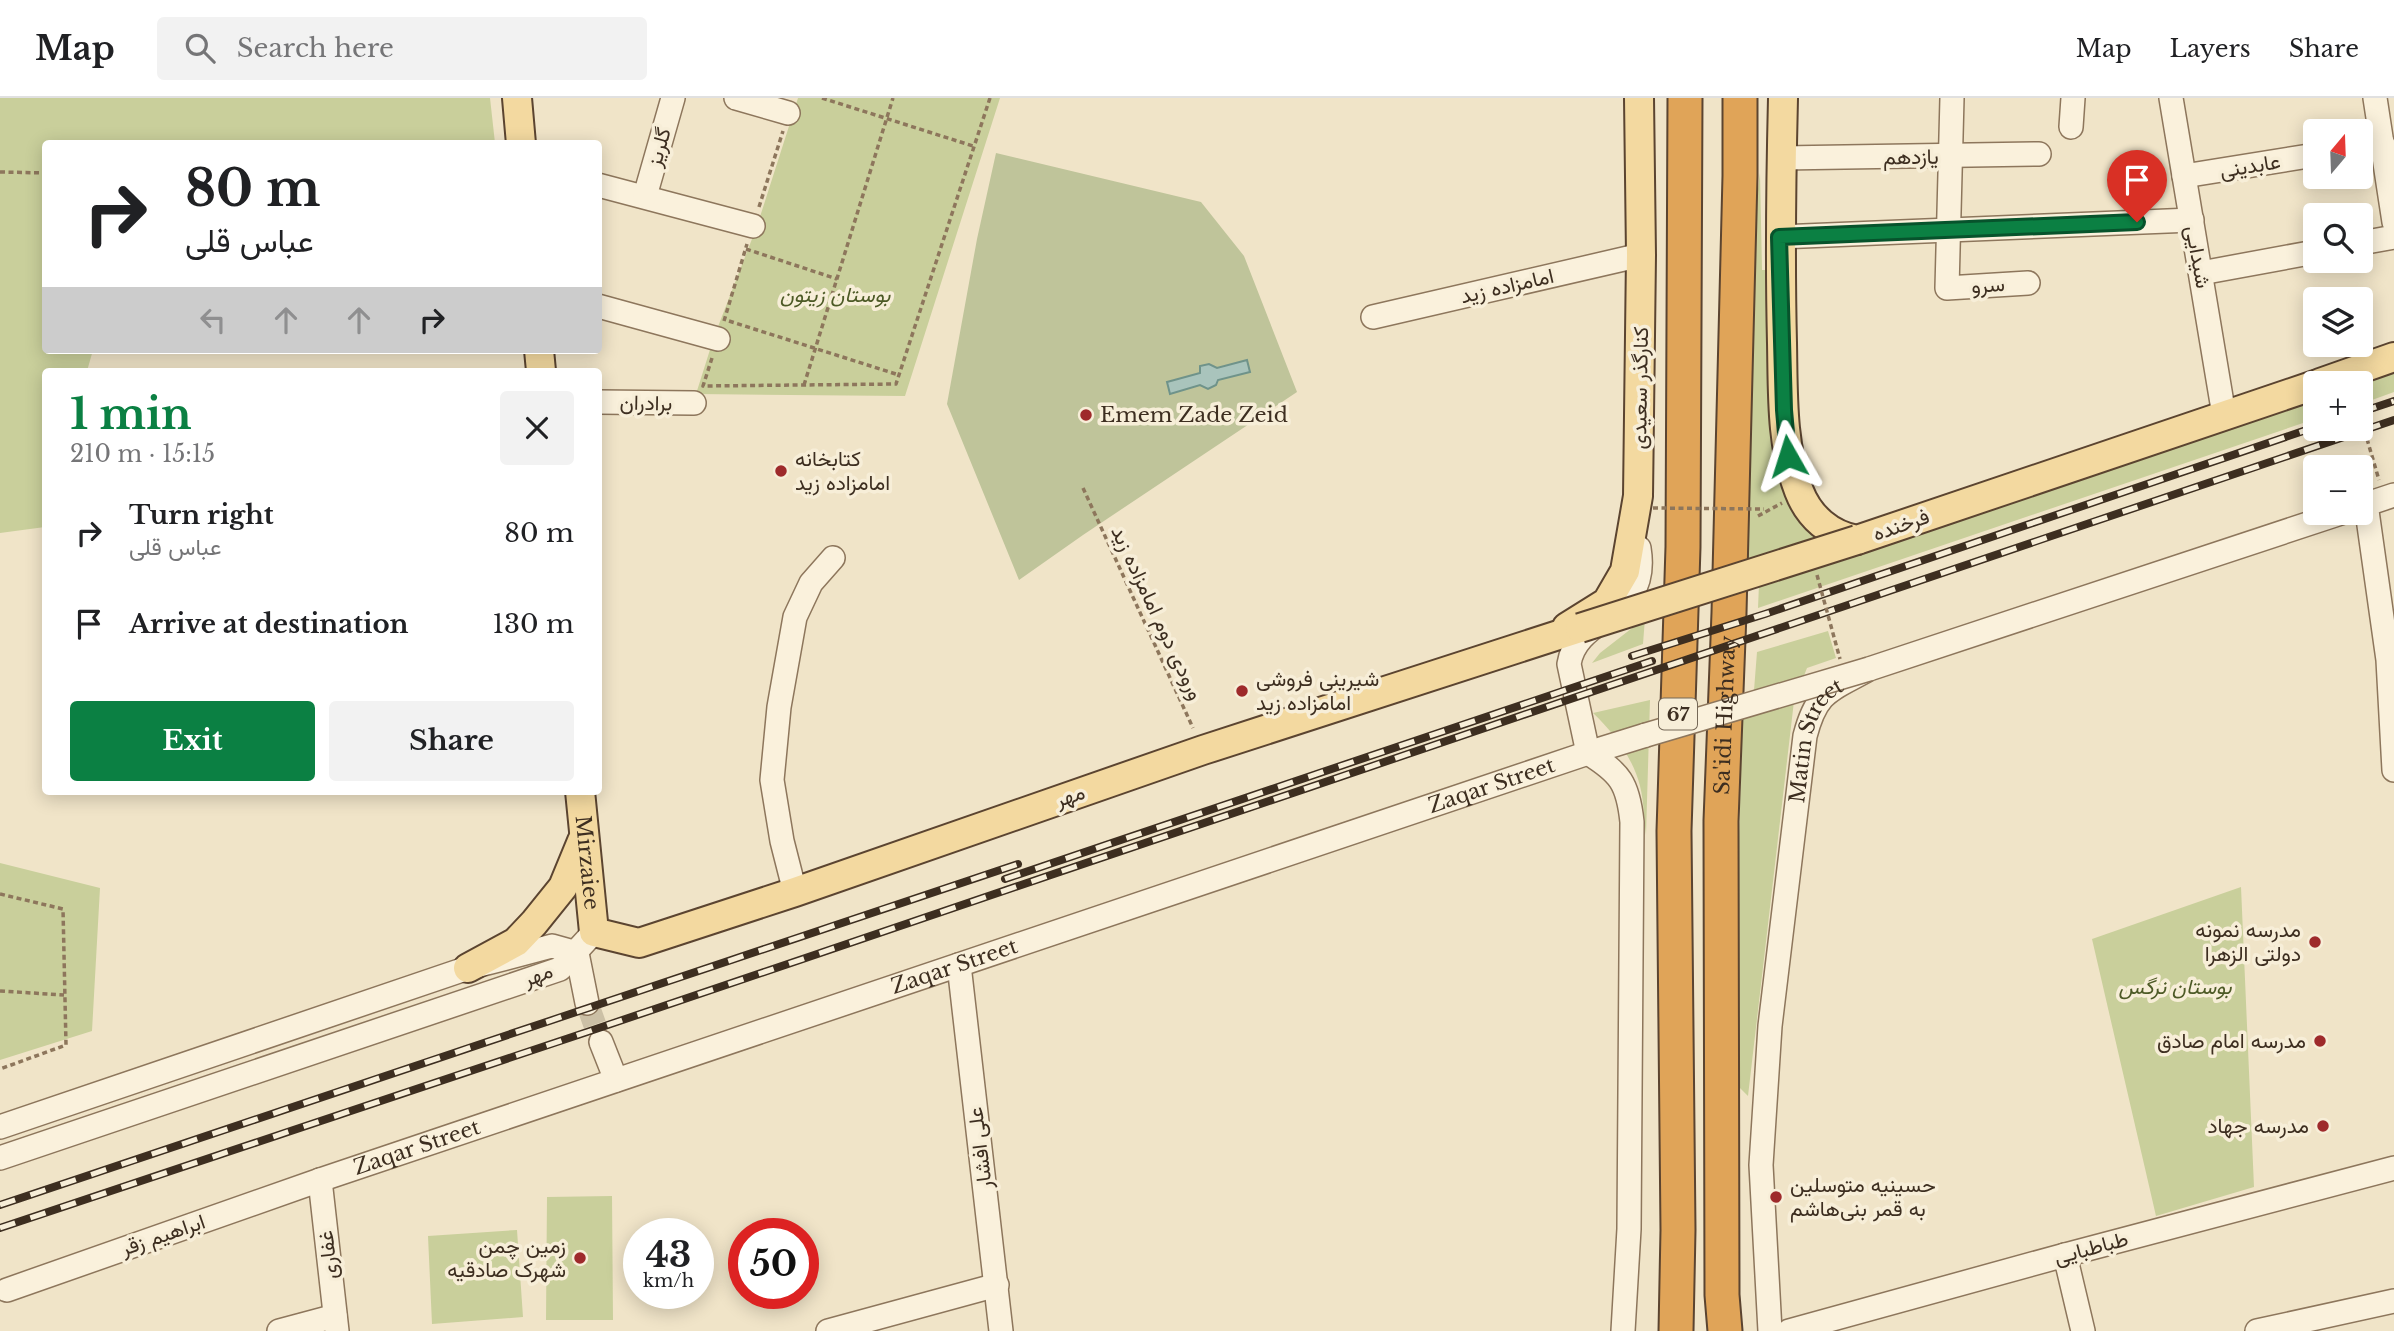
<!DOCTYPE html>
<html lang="en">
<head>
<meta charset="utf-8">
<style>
	body { margin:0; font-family:"Libre Baskerville",Vazirmatn,serif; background:#f2f2f2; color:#202124; height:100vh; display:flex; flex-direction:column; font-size:26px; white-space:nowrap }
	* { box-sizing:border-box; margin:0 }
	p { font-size:23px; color:#757577 }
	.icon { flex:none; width:38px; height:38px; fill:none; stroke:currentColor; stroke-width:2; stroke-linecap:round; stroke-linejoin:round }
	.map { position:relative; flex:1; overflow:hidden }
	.sheet { position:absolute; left:42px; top:270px; width:560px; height:427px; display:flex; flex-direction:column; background:#fff; border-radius:7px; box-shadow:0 4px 18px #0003 }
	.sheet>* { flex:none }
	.top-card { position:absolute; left:42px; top:42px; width:560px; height:214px; border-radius:7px; box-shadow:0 4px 18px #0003; background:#fff; color:#202124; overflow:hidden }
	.needle { width:46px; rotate:19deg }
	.tools { position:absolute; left:2303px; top:21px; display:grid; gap:14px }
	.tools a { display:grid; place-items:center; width:70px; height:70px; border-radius:7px; background:#fff; box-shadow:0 4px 18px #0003; font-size:35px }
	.speed { position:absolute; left:623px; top:1120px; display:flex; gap:14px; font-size:35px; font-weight:700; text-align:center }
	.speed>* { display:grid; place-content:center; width:91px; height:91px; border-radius:50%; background:#fff; box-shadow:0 4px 18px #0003; line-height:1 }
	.speed small { font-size:18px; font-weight:400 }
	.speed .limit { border:10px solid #d22; background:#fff; color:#111 }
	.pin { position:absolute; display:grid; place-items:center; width:60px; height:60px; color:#fff; margin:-72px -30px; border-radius:50% 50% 50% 0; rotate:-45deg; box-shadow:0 0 7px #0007 }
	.pin .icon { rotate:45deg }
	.me { position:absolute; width:77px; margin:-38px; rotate:354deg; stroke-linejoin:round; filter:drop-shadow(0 0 5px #0008) }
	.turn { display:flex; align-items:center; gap:24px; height:147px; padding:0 28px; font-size:32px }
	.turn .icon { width:91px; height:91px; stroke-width:2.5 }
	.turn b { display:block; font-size:49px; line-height:60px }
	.lanes { display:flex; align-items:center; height:66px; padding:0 28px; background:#0003; justify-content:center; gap:35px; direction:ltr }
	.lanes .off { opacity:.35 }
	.round { display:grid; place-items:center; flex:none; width:74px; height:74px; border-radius:7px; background:#f2f2f2 }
	.summary { display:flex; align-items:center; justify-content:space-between; height:119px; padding:0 28px }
	h1 { font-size:42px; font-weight:800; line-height:52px; color:#0b8043 }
	.action { display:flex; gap:14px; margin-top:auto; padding:14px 28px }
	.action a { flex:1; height:80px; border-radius:7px; background:#0b8043; color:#fff; font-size:28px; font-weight:800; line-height:80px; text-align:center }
	.action a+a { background:#f2f2f2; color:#202124 }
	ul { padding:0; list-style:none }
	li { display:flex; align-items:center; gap:21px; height:91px; padding:0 28px }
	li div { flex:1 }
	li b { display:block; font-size:26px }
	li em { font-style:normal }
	header { display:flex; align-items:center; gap:42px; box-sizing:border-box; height:98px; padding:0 35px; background:#fff; border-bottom:2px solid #e0e0e0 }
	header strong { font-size:33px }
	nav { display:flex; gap:38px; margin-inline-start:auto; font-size:24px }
	.search { width:490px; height:63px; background:#f2f2f2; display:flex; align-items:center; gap:18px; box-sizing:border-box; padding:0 24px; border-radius:7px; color:#757577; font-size:26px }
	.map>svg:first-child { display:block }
</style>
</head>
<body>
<header>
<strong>Map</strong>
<div class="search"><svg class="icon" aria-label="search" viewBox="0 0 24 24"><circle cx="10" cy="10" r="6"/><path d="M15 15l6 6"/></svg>Search here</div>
<nav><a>Map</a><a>Layers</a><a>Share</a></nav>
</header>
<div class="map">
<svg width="2394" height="1233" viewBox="0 0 2394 1233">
	<rect width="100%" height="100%" fill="#f0e4c8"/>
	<path fill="#c9cf9b" d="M0 0H490L495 45 46 46V252H93L87 273H46L45 429 0 435Z
		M798 0H1000L905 298 696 296 714 239 757 128Z
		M1760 75 1762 172H1768L1788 397 1805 431 1816 437 1819 465 2315 298V321L1758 510 1760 462H1748V170Z
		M2394 271V294L2361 306V285Z
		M1645 520 1643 546 1592 565 1600 555Z
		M1828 533 1836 560 1807 570 1794 603 1748 998 1738 988V772L1743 605H1753L1757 554Z
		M1650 602 1646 737C1644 721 1644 704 1640 688 1633 660 1614 635 1593 615Z
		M0 765 100 790 92 933 0 962Z
		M2241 789 2254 1089 2156 1118 2092 841Z
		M612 1098 613 1222H546L547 1099Z
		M517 1132 523 1219 432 1226 428 1138Z"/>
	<path fill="#bfc49a" d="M996 55 1201 104 1244 158 1297 294 1083 437 1019 482 947 306 977 141Z"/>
	<path fill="#a9c4bc" stroke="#6f938a" stroke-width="2" d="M1247 262 1250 274 1218 282 1216 287 1208 291 1200 287 1170 296 1167 284 1200 275V268L1209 266 1217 270Z"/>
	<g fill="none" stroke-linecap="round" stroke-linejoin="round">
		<path stroke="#ccc0a6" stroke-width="23" stroke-dasharray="23 11" stroke-linecap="butt" d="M587 905 601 944"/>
		<g stroke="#8d765c" stroke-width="26">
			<g id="minor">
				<path d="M736 0 788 15"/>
				<path d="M1952 0 1947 190 2028 185"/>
				<path d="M2171 0 2224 317"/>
				<path d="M2375 0 2394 124"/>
				<path d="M2071 29 2073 0"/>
				<path d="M2361 50 2383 46"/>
				<path d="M1782 60 2039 56"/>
				<path d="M2184 78 2315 57"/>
				<path d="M598 87 753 128"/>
				<path d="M645 98 673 0"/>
				<path d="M1779 139 2192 122"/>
				<path d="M2361 145 2394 139"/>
				<path d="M2201 175 2315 154"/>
				<path d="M598 208 718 241"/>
				<path d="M1373 219 1641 157"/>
				<path d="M598 304 694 305"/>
				<path d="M2366 406 2388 562 2394 672"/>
				<path d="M2361 408 2394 397"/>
				<path d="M795 794 782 743 772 682 779 609 795 519 811 485 833 460"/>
				<path d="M577 855 587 905"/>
				<path d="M959 867 1001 1233"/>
				<path d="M601 944 616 982"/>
				<path d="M0 1029 468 870 552 848 577 855"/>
				<path d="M0 1060 560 871 594 834"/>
				<path d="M320 1082 337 1233"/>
				<path d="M2065 1157 2083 1233"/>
				<path id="s1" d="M7 1192 320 1082 1588 655 1646 637"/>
				<path d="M279 1233 335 1218"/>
				<path d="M828 1233 997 1187"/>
				<path d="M1623 1233 1629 1131 1632 724C1628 685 1620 675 1588 655L1569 566C1577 515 1651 523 1639 450"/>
				<path id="s2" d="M1770 1233 1761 1067 1770 928 1805 638C1817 592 1830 593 1869 571L2341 415"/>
				<path d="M1789 1233 2065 1157 2394 1070"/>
				<path d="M2257 1233 2394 1203"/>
			</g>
		</g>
		<g stroke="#5b4430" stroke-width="32">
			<g id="major">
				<path d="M517 0 521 46"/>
				<path d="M1783 0C1781 82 1780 163 1782 245 1783 294 1781 347 1799 393 1809 419 1830 437 1857 442L2315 287"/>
				<path d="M539 252 541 273"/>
				<path d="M2320 285 2394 259"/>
				<path d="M1567 529 1607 504 1625 473 1638 398 1641 157 1639 0"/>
				<path id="s3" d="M580 693 594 834 639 845 795 794 1203 652 1580 530"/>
				<path d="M468 870 516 844 534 825 563 789 582 743"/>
			</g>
		</g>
		<g stroke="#5b4430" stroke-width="37">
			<g id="highway">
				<path d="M1676 1233 1678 1132 1674 733 1683 449 1685 0"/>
				<path id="s4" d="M1725 1233 1722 1197 1721 723 1729 515 1740 78V0"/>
			</g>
		</g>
		<path stroke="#8d765c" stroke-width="3.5" stroke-dasharray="5 3.5" stroke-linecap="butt" d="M822 0 973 48
			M0 74 46 75
			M759 109 783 33
			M746 151 837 181
			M724 223 747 146
			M729 223 899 277
			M712 260 703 288 896 286 990 0
			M804 287 893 0
			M2367 341 2379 382
			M1083 390 1193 630
			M1758 418 1782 405
			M0 796 63 811 66 947 0 971
			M0 893 64 897"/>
		<use href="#minor" stroke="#faf1dc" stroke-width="23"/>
		<use href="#major" stroke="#f3d9a0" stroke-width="28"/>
		<use href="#highway" stroke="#e0a458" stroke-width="33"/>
		<g stroke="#3d2e20" stroke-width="8">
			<path id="rail" d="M2361 314 2394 303
				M1632 558 1765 516 2315 329
				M1005 781 1652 563
				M0 1107 1018 766
				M0 1130 590 933 2394 322"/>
		</g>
		<use href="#rail" stroke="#f7eed8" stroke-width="5" stroke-dasharray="16" stroke-linecap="butt"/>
		<g stroke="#8d765c" stroke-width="26" stroke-linecap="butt">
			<path id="minor-bridge" d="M1646 637 1869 571"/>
		</g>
		<g stroke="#5b4430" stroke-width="32" stroke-linecap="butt">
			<path id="major-bridge" d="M1580 530 1857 442"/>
		</g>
		<path stroke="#8d765c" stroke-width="3.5" stroke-dasharray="5 3.5" stroke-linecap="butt" d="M1653 410 1764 411
			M1817 477 1840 561"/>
		<use href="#minor-bridge" stroke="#faf1dc" stroke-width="23"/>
		<use href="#major-bridge" stroke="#f3d9a0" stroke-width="28"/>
	</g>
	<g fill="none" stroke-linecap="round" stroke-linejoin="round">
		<g stroke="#07532c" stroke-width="18">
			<path id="route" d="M1788 358 1784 312 1779 139 2137 124"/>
		</g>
		<use href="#route" stroke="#0b8043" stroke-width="12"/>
	</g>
	<g fill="#9e2a2b" stroke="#f7eed8" stroke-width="2.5">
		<circle cx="1086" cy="317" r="7"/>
		<circle cx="781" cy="373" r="7"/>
		<circle cx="1242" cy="593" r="7"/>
		<circle cx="2315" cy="844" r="7"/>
		<circle cx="2320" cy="943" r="7"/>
		<circle cx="2323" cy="1028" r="7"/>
		<circle cx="1776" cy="1099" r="7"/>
		<circle cx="580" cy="1160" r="7"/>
	</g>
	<g text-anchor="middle" stroke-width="7" stroke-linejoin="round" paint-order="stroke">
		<rect fill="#f7eed8" stroke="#756857" stroke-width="2" x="1659" y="600.5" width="38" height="31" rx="5"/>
		<g font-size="19" font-weight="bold" fill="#3d2e20">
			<text x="1678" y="623">67</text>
		</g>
		<g font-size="21" fill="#3d2e20" stroke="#f7eed8">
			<text transform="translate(659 49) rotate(-74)" y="7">گلریز</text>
			<text transform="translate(1911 59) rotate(-1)" y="7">یازدهم</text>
			<text transform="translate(2250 68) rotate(-9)" y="7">عابدینی</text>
			<text transform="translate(2198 159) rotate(80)" y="7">شیدایی</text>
			<text transform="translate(1988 187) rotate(-4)" y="7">سرو</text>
			<text transform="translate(1507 188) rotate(-13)" y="7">امامزاده زید</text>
			<text transform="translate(1640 290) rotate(-89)" y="7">کنارگذر سعیدی</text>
			<text transform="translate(646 305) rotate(1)" y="7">برادران</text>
			<text transform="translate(1901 427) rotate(-19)" y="7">فرخنده</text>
			<text transform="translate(1157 515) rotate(65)" y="7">ورودی دوم امامزاده زید</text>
			<text dy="7" stroke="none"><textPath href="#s4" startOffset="616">Sa'idi Highway</textPath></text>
			<text dy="7" stroke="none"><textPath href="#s2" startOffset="597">Matin Street</textPath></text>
			<text dy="7" stroke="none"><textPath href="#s1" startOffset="1568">Zaqar Street</textPath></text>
			<text transform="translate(1070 698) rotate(-19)" y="7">مهر</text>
			<text dy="7" stroke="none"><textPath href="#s3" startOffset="72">Mirzaiee</textPath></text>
			<text dy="7" stroke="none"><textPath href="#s1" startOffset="1001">Zaqar Street</textPath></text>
			<text transform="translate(538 877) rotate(-20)" y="7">مهر</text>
			<text dy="7" stroke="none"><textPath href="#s1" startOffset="434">Zaqar Street</textPath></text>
			<text transform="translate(980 1050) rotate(-97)" y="7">علی افشار</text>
			<text transform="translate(163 1137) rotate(-19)" y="7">ابراهیم زقر</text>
			<text transform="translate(2091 1150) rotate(-15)" y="7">طباطبایی</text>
			<text transform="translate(328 1157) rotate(-96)" y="7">غفاری</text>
		</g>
		<g font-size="21" font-style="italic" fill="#4d5a26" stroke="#f7eed8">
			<text x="835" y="204">بوستان زیتون</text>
			<text x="2175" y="896">بوستان نرگس</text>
		</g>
		<g font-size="21" fill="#3d2e20" stroke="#f7eed8" text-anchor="start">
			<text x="1100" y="324">Emem Zade Zeid</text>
			<text x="795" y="368">کتابخانه<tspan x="795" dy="24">امامزاده زید</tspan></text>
			<text x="1256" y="588">شیرینی فروشی<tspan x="1256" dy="24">امامزاده زید</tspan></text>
			<text x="2301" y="839" text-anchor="end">مدرسه نمونه<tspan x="2301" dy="24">دولتی الزهرا</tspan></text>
			<text x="2306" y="950" text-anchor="end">مدرسه امام صادق</text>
			<text x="2309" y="1035" text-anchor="end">مدرسه جهاد</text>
			<text x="1790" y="1094">حسینیه متوسلین<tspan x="1790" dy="24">به قمر بنی‌هاشم</tspan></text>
			<text x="566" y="1155" text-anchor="end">زمین چمن<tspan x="566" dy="24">شهرک صادقیه</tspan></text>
		</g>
	</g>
</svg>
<div class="tools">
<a><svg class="needle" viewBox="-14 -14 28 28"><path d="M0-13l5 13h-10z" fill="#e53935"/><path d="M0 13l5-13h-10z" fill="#757577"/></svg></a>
<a><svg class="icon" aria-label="search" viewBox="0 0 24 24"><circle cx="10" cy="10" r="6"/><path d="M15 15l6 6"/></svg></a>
<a><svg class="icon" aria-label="layers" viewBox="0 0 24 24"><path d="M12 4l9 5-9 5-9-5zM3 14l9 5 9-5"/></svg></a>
<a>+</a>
<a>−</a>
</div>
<div class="speed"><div>43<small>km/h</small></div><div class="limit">50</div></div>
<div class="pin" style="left:2137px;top:124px;background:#d93025"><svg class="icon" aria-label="arrive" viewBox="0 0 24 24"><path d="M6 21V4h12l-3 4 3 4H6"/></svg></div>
<svg class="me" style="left:1788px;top:358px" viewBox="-20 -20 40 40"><path d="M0-17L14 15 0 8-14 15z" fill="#0b8043" stroke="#fff" stroke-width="4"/></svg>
<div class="top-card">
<div class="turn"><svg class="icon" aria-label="right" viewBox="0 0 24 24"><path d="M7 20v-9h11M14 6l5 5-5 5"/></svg><div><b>80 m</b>عباس قلی</div></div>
<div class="lanes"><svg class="icon off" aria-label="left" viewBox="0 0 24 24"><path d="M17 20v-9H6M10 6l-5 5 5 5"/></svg><svg class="icon off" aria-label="ahead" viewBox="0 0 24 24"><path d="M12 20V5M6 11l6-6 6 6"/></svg><svg class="icon off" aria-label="ahead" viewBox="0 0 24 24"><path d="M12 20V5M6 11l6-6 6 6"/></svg><svg class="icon" aria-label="right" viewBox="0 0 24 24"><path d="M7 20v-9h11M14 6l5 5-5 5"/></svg></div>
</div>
<section class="sheet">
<div class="summary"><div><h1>1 min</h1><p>210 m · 15:15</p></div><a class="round"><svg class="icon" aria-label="close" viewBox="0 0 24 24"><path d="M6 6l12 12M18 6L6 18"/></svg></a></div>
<ul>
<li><svg class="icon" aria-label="right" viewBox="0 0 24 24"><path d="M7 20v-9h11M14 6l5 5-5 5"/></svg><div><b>Turn right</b><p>عباس قلی</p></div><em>80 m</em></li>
<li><svg class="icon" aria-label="arrive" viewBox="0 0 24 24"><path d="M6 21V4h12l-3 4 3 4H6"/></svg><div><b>Arrive at destination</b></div><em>130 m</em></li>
</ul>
<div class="action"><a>Exit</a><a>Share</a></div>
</section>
</div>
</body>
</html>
